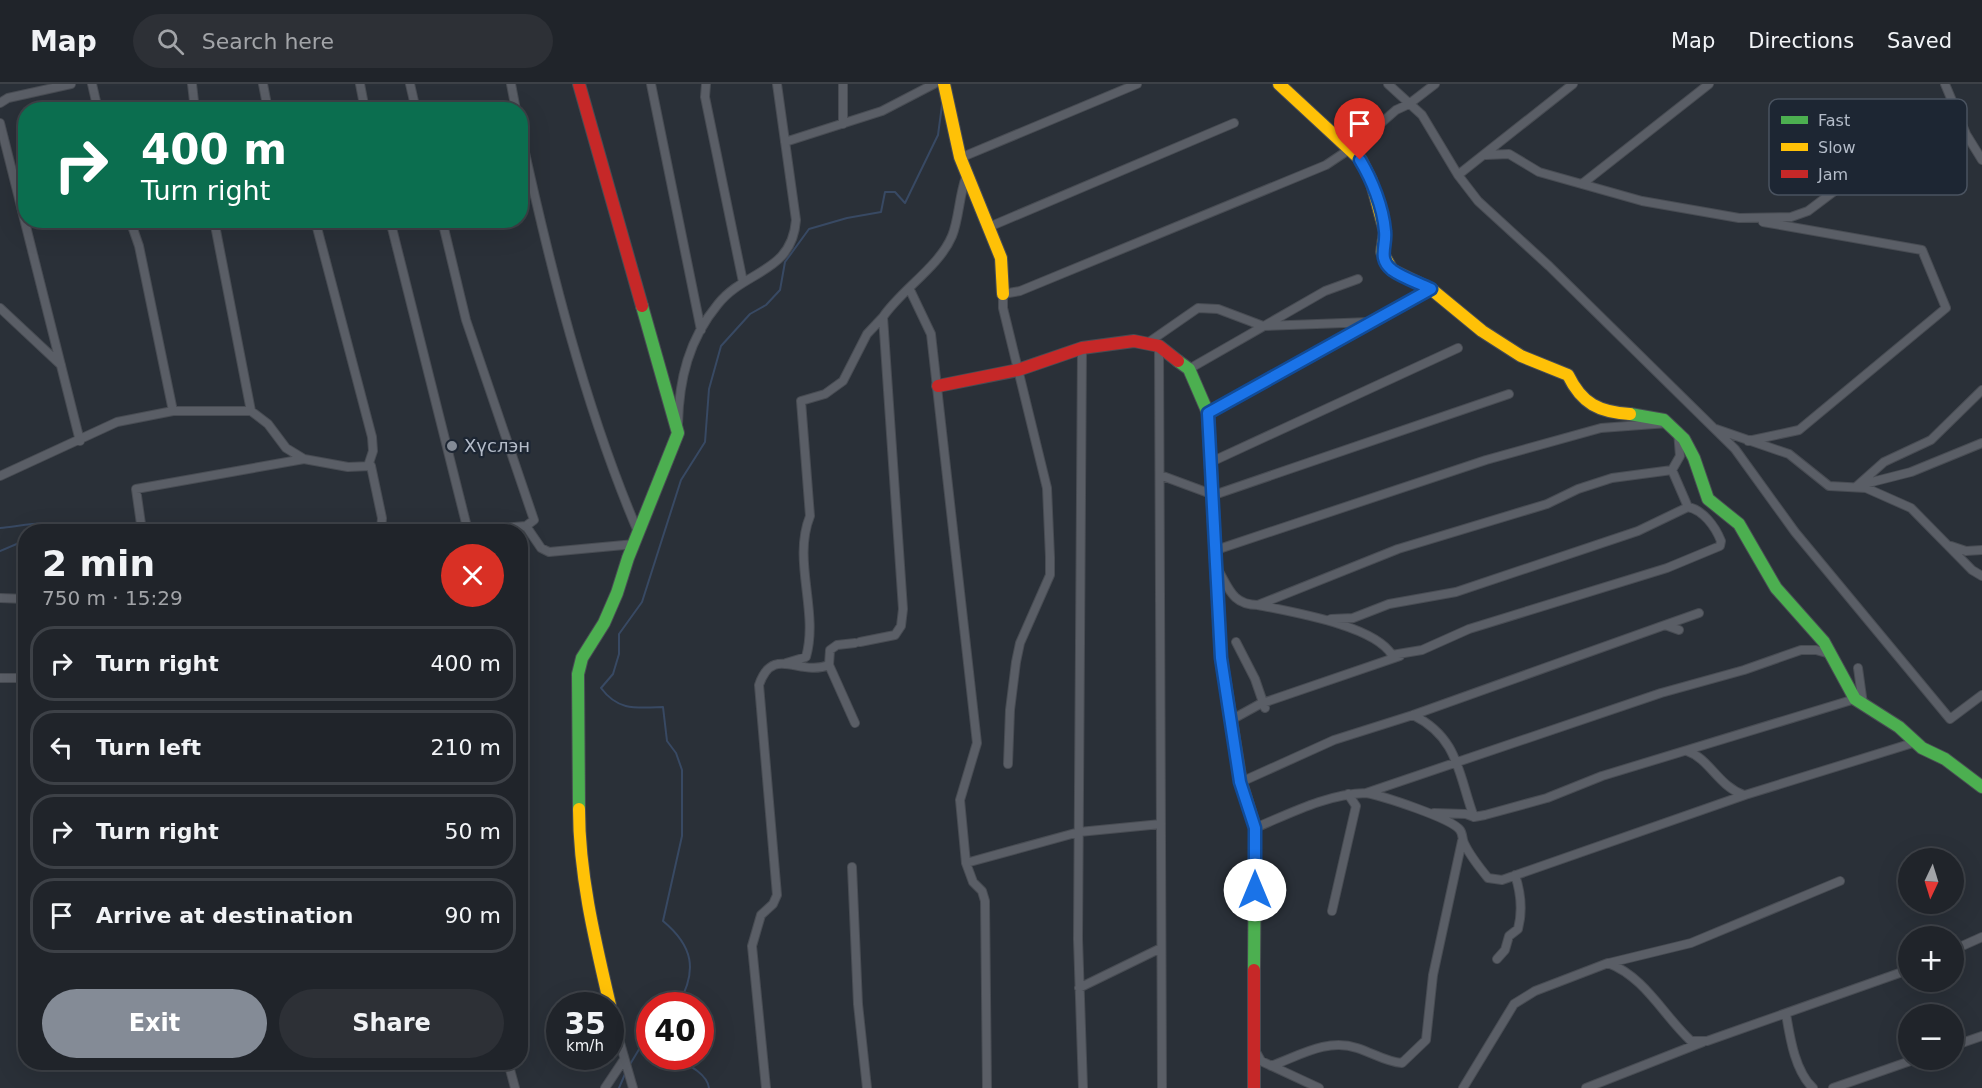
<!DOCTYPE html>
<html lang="en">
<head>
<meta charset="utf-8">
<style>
	body { margin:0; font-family:"DejaVu Sans",sans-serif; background:#2d3036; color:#f1f3f6; height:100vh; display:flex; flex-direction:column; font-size:22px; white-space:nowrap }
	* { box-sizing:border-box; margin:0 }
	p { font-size:20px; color:#a2a4a8 }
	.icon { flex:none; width:33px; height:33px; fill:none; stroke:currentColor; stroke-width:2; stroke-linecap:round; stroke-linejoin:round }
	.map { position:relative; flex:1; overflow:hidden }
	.details { position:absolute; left:18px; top:440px; width:510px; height:546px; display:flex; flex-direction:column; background:#20242a; border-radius:24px; box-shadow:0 6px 24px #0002,0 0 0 2px #3d4147 }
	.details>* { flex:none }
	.guide { position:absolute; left:18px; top:18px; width:510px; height:126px; border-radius:24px; box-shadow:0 6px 24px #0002,0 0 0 2px #3d4147; background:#0b6e4f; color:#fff; overflow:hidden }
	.needle { width:39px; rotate:184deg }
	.buttons { position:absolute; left:1898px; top:764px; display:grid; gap:12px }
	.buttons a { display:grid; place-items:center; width:66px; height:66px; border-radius:50%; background:#20242a; box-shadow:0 6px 24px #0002,0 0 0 2px #3d4147; font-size:30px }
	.speed { position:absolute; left:546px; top:908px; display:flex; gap:12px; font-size:30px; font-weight:700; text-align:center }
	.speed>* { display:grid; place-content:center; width:78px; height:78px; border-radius:50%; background:#20242a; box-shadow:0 6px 24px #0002,0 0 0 2px #3d4147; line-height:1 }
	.speed small { font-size:15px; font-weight:400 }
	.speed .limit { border:9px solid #d22; background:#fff; color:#111 }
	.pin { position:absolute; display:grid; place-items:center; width:51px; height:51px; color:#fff; margin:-62px -26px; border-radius:50% 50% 50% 0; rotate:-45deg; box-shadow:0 0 6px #0007 }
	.pin .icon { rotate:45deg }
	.me { position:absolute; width:66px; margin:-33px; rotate:0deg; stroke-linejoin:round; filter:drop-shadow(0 0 4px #0008) }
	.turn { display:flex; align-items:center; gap:21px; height:126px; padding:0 24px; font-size:27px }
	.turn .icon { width:78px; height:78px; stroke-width:2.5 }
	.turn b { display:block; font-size:42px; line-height:51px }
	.round { display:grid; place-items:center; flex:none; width:63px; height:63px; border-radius:32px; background:#2d3036 }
	.overview { display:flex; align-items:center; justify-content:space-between; height:102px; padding:0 24px }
	h1 { font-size:36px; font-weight:800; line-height:45px }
	.cta { display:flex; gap:12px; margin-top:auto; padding:12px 24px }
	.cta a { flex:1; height:69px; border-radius:36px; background:#848b96; color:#fff; font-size:24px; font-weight:800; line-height:69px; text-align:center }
	.cta a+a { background:#2d3036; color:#f1f3f6 }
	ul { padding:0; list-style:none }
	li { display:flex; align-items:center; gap:18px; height:75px; margin:0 12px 9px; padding:0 12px; border:3px solid #3d4147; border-radius:24px }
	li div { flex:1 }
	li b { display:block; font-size:22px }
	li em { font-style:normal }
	header { display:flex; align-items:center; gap:36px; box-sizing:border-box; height:84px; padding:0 30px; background:#20242a; border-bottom:2px solid #3d4147 }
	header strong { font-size:28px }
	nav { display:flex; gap:33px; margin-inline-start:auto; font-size:21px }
	.search { width:420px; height:54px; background:#2d3036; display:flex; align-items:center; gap:15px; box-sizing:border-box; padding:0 21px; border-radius:33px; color:#a2a4a8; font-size:22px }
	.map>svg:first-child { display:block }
</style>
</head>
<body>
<header>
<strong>Map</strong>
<div class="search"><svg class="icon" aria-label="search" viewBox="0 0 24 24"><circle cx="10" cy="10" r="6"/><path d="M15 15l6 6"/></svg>Search here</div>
<nav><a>Map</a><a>Directions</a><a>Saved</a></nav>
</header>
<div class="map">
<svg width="1982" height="1004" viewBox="0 0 1982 1004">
	<rect width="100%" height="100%" fill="#2a3038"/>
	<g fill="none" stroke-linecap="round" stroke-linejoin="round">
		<path stroke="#384963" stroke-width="2" d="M0 444C24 442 52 433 73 447
			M0 467 26 456
			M678 921C698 886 693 862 663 837L682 752V686L676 669 667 657 663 623C636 624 618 627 601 604L613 590 619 570V550L642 518 681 396 705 358 709 305 721 262 750 230 766 221 780 206 785 178 809 145 847 134 881 128 885 108H895L905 119 938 51 942 21
			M671 972C684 979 707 988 709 1004
			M629 982 641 962 650 956
			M619 1004 625 990"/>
		<g stroke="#484c53" stroke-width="10">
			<path id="street" d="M92 0 98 26
				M192 0 195 26
				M263 0 268 26
				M360 0 365 26
				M410 0 416 26
				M511 0 516 26
				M651 0 701 246
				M706 0 705 13 743 198
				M843 0V40
				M1388 0 1422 31 1458 91 1478 117 1549 182 1735 365 1795 448 1950 635 1982 611
				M1945 0 1966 50 1982 76
				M0 19 8 14 71 0
				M0 39 80 357
				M520 46C549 179 585 325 639 450
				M785 58 882 27 934 0
				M1486 71 1509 70 1539 88 1642 117 1739 134 1791 133 1808 127 1861 87 1929 23C1941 19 1947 21 1956 29
				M960 74 1137 0
				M1458 91 1573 0
				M1582 100 1709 0
				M130 136 139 162 173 327
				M214 136 251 327
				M315 136 372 353 373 367 369 379 371 382
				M390 136 468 447
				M442 136 466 236 534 436 526 442 471 447
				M989 143 1234 39
				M910 206 931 250 977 659 960 716 966 779 973 798 982 807 985 817 987 1004
				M0 224 61 281
				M1149 258 1198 224 1218 225 1263 242 1370 238 1407 220 1431 205
				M1159 262 1162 1004
				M1082 264 1078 855 1083 1004
				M1189 285 1325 207 1358 195
				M1208 329 1369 238
				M678 340C679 295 689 255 718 220 745 186 792 189 796 136L777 0
				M1716 345 1789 370 1829 402 1866 404 1911 424 1972 486 1982 492
				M1748 357 1799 346 1946 224 1922 166 1763 138
				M1211 378 1458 264
				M1160 391 1214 411 1509 310
				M0 392 117 338 173 327H251L268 340 286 364 304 375 348 383 371 382 382 434 381 447
				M1860 401 1911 388 1982 359
				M1857 402 1884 378 1931 356 1982 306
				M526 442 541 464 549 468 635 460
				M142 447 136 405 304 375
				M1951 462 1966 467 1982 466
				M1216 466 1486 376 1601 344 1668 339
				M1217 484C1229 504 1232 521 1258 521 1291 528 1374 541 1392 571L1422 566 1469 545 1667 484 1720 462 1721 457C1715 442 1703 426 1688 423L1672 386 1680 372 1678 347
				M0 514 26 515
				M1258 521 1398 465 1547 420 1578 405 1612 394 1672 386
				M1331 535 1353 534 1389 520 1456 508 1638 447 1688 423
				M1665 541 1699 529
				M860 558 895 551 901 542 903 525 883 233C901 206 939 183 952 152 959 135 959 112 966 93
				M1236 558 1255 595 1265 624
				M786 579 806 573C819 527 792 477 810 432L801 317 825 310 843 297 867 250 883 233
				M829 581 855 639
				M1858 584 1863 620
				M0 594H26
				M1413 631C1459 654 1458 690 1474 733
				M1231 636 1260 620 1400 572
				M1687 667C1710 675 1718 702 1744 711
				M1008 680 1010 626 1016 578 1020 559 1050 491V473L1047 404 1003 224V210L1020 207 1326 81 1356 61 1396 26 1409 20 1435 0
				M1241 698 1334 656 1413 631 1665 541 1679 546
				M1366 709C1383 712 1451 734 1460 746 1463 750 1462 755 1464 759 1470 772 1479 783 1488 794L1502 796 1745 711 1916 658
				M1434 729 1466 730 1474 733 1485 731 1547 714 1602 692 1855 615
				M1255 744C1291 729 1327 710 1366 709L1661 609 1744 586 1801 566H1816L1830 570
				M966 779 1079 748 1161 740
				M852 783 858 920 867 1004
				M1332 827 1356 722 1348 710
				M1953 866 1982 853
				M1497 875 1505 866 1509 852 1518 845C1523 826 1521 809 1515 791
				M1609 879 1691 859 1840 797
				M1079 904 1161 864
				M610 924 633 1004
				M1786 930C1790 954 1795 987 1813 1004
				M1953 962 1982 952
				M1256 968 1261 977 1319 1004
				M508 978 515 1004
				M1271 982C1299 972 1327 954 1357 964 1373 969 1386 978 1402 979L1426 956 1433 891 1462 757
				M605 1004 623 977
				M766 1004 752 862 761 831 773 820 777 811 759 601C773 560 799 593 829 581L830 566 837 561 855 559
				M1463 1004 1514 920 1535 907 1608 879C1645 893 1663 931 1691 957H1707L1908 886
				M1586 1004 1703 958
				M1833 1004 1916 975"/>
		</g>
		<g stroke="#484c53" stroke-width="14">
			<path id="fast" d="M1178 277 1189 285 1208 329 1221 574 1241 698 1255 744 1254 886
				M1630 330 1664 336 1684 355 1694 374 1708 415 1739 440 1776 504 1824 558 1855 615 1899 643 1922 664 1945 675 1982 703
				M579 725 578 590 582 574 604 539 617 509 628 474 678 349 642 222"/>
		</g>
		<g stroke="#484c53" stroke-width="14">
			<path id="slow" d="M944 0 960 73 1001 174 1003 210
				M1279 0 1361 76 1371 96 1385 148 1382 168 1392 186 1431 205 1482 247 1521 272 1568 291C1582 320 1599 328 1630 330
				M579 725C579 791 595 857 610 921"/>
		</g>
		<g stroke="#484c53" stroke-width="14">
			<path id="jam" d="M579 0 642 222
				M938 302 1018 286 1082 264 1134 257 1159 262 1178 277
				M1254 1004V886"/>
		</g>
		<use href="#street" stroke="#5a5e66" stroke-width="8"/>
		<use href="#fast" stroke="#4caf50" stroke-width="12"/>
		<use href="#slow" stroke="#ffc107" stroke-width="12"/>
		<use href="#jam" stroke="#c62828" stroke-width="12"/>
	</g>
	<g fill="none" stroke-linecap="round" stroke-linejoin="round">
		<g stroke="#114b97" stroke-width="15">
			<path id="route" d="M1255 806V744L1240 698 1221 574 1208 329 1431 205C1419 199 1403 194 1392 186 1377 174 1387 162 1385 147 1383 123 1372 96 1360 76"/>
		</g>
		<use href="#route" stroke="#1a73e8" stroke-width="10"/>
	</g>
	<circle fill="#848b96" stroke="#1d2633" stroke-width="2" cx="452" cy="362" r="6"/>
	<g text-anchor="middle" stroke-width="4.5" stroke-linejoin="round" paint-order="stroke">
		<g font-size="18" fill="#b4bcc9" stroke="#1d2633" text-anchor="start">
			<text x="464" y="368">Хүслэн</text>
		</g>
	</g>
	<rect x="1769" y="15" width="198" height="96" rx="9" fill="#1d2633" stroke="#4a5360" stroke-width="1.5"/>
	<rect x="1781" y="32" width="27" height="8" fill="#4caf50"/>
	<rect x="1781" y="59" width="27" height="8" fill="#ffc107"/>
	<rect x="1781" y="86" width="27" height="8" fill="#c62828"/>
	<g font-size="16" fill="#b4bcc9">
		<text x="1818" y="42">Fast</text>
		<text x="1818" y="69">Slow</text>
		<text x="1818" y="96">Jam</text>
	</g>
</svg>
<div class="buttons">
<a><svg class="needle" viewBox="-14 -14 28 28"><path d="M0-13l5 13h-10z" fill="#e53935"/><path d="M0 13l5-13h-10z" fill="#a2a4a8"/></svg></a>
<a>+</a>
<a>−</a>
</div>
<div class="speed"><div>35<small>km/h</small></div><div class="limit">40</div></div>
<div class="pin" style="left:1360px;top:76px;background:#d93025"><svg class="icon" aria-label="arrive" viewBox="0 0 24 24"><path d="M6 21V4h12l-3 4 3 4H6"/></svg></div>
<svg class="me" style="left:1255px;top:806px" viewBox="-20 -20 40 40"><circle r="19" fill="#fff"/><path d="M0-13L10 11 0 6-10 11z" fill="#1a73e8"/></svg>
<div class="guide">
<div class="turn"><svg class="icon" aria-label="right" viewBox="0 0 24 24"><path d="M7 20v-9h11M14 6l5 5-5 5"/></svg><div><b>400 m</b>Turn right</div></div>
</div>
<section class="details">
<div class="overview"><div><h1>2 min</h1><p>750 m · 15:29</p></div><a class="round" style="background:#d93025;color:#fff"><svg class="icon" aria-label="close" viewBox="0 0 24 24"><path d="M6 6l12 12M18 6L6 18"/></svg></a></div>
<ul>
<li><svg class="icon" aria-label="right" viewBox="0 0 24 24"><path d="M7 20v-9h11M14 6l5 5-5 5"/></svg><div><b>Turn right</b></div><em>400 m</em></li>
<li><svg class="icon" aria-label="left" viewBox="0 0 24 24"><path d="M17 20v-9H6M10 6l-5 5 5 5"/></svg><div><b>Turn left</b></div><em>210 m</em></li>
<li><svg class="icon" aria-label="right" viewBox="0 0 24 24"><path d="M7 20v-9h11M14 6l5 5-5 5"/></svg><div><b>Turn right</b></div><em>50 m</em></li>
<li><svg class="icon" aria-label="arrive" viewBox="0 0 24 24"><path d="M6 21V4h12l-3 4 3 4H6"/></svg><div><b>Arrive at destination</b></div><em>90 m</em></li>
</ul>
<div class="cta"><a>Exit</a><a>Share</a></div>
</section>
</div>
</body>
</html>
